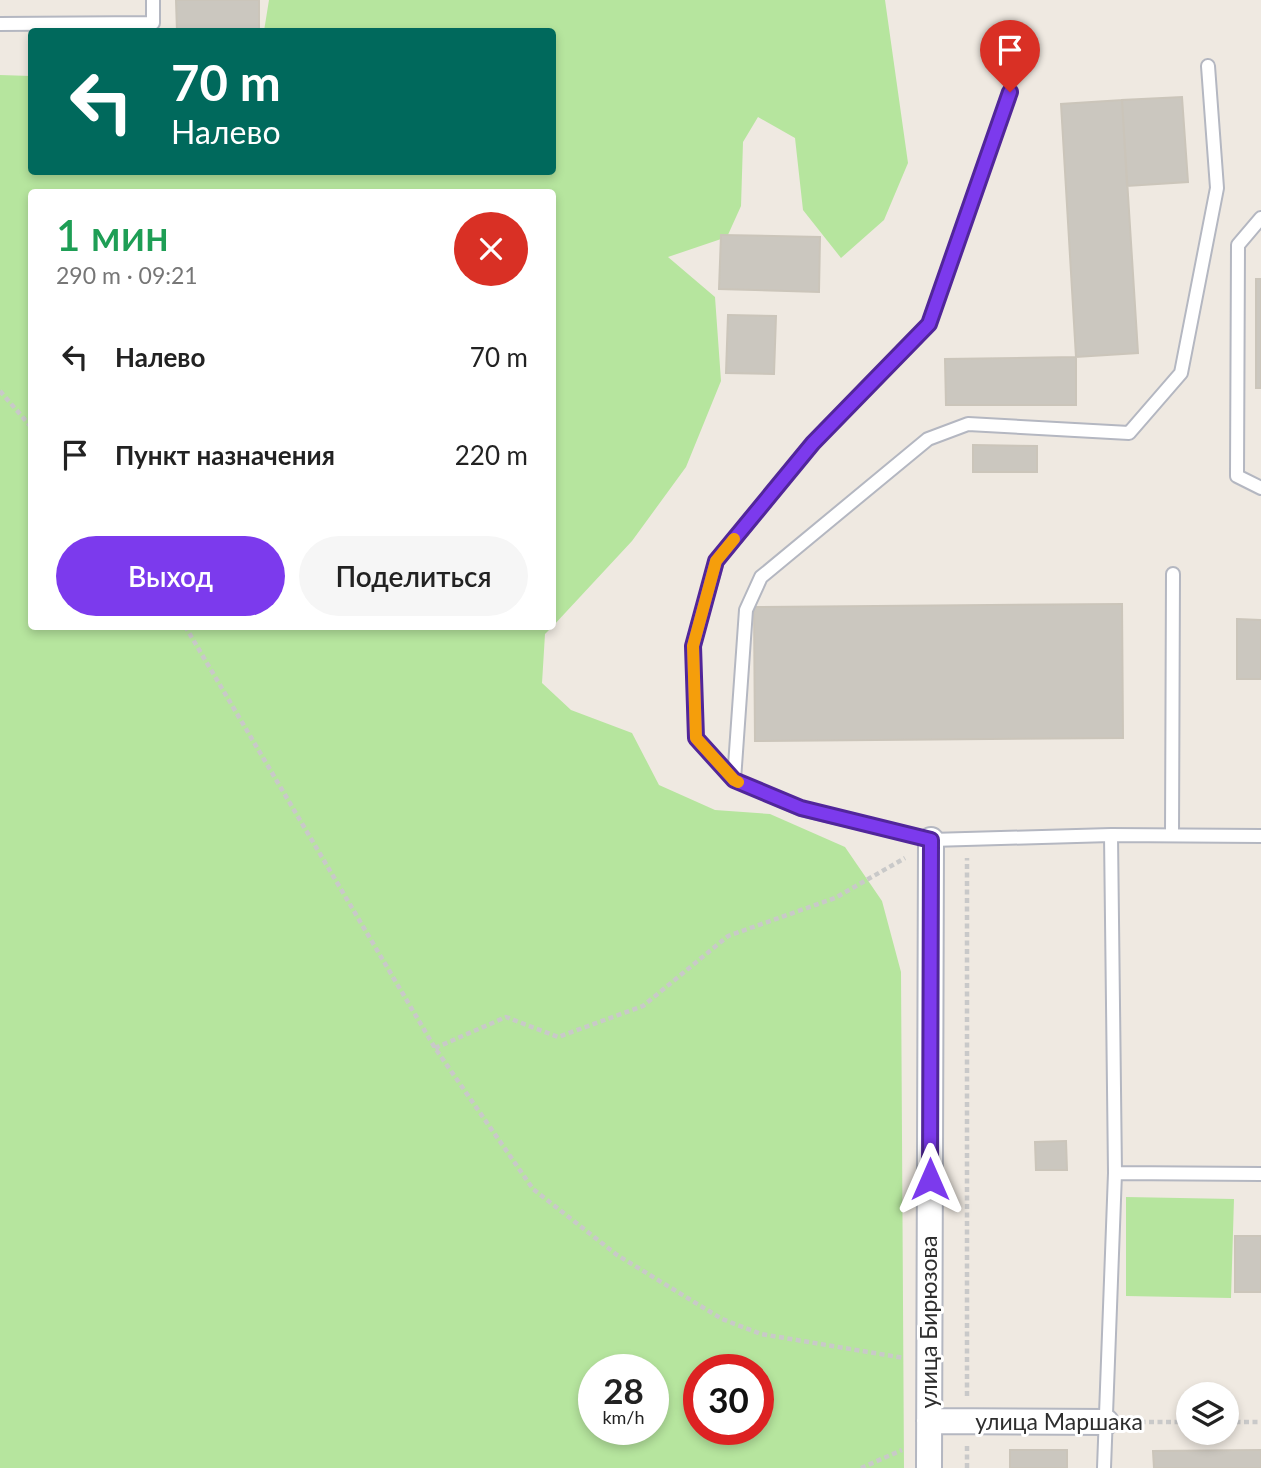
<!DOCTYPE html>
<html lang="ru">
<head>
<meta charset="utf-8">
<style>
	body { margin:0; font-family:Lato,sans-serif; background:#f6f6f6; color:#222; height:100vh; display:flex; flex-direction:column; font-size:26px; white-space:nowrap }
	* { box-sizing:border-box; margin:0 }
	p { font-size:23px; color:#767676 }
	.icon { flex:none; width:38px; height:38px; fill:none; stroke:currentColor; stroke-width:2; stroke-linecap:round; stroke-linejoin:round }
	.map { position:relative; flex:1; overflow:hidden }
	.sheet { position:absolute; left:28px; top:189px; width:528px; height:441px; display:flex; flex-direction:column; background:#fff; border-radius:7px; box-shadow:0 4px 10px #0003 }
	.sheet>* { flex:none }
	.banner { position:absolute; left:28px; top:28px; width:528px; height:147px; border-radius:7px; box-shadow:0 4px 10px #0003; background:#00695c; color:#fff; overflow:hidden }
	.controls { position:absolute; left:1176px; top:1382px; display:grid; gap:14px }
	.controls a { display:grid; place-items:center; width:63px; height:63px; border-radius:50%; background:#fff; box-shadow:0 4px 10px #0003; font-size:35px }
	.speed { position:absolute; left:578px; top:1354px; display:flex; gap:14px; font-size:35px; font-weight:700; text-align:center }
	.speed>* { display:grid; place-content:center; width:91px; height:91px; border-radius:50%; background:#fff; box-shadow:0 4px 10px #0003; line-height:1 }
	.speed small { font-size:18px; font-weight:400 }
	.speed .limit { border:10px solid #d22; background:#fff; color:#111 }
	.pin { position:absolute; display:grid; place-items:center; width:60px; height:60px; color:#fff; margin:-72px -30px; border-radius:50% 50% 50% 0; rotate:-45deg; box-shadow:0 0 7px #0007 }
	.pin .icon { rotate:45deg }
	.me { position:absolute; width:77px; margin:-38px; rotate:0deg; stroke-linejoin:round; filter:drop-shadow(0 0 5px #0008) }
	.turn { display:flex; align-items:center; gap:24px; height:147px; padding:0 28px; font-size:32px }
	.turn .icon { width:91px; height:91px; stroke-width:2.5 }
	.turn b { display:block; font-size:49px; line-height:60px }
	.round { display:grid; place-items:center; flex:none; width:74px; height:74px; border-radius:37px; background:#f6f6f6 }
	.overview { display:flex; align-items:center; justify-content:space-between; height:119px; padding:0 28px }
	h1 { font-size:42px; font-weight:600; line-height:52px; color:#1e9e55 }
	.button { display:flex; gap:14px; margin-top:auto; padding:14px 28px }
	.button a { flex:1; height:80px; border-radius:42px; background:#7c3aed; color:#fff; font-size:28px; font-weight:600; line-height:80px; text-align:center }
	.button a+a { background:#f6f6f6; color:#222 }
	ul { padding:0; list-style:none }
	li { display:flex; align-items:center; gap:21px; height:98px; padding:0 28px }
	li div { flex:1 }
	li b { display:block; font-size:26px }
	li em { font-style:normal }
	.map>svg:first-child { display:block }
</style>
</head>
<body>
<div class="map">
<svg width="1261" height="1468" viewBox="0 0 1261 1468">
	<rect width="100%" height="100%" fill="#efe9e1"/>
	<path fill="#b6e59e" fill-rule="evenodd" d="M269 0H885L908 163 884 220 841 258 803 210 795 138 758 117 743 142 741 206 727 237 668 257 715 297 721 381 686 467 632 541 553 626V192H32V626H553L545 634 542 683 571 710 632 733 659 785 715 810 770 814 845 847 882 901 901 972 904 1468H0V75L31 76 32 172H553V32L264 31ZM593 1370H653V1430H593ZM698 1370H758V1430H698Z
		M1126 1197 1234 1199 1231 1298 1126 1296Z"/>
	<path fill="#cbc7bf" stroke="#cbc5ba" stroke-width="2" d="M176 0H259V31L177 32Z
		M1182 97 1188 182 1127 186 1122 100Z
		M1122 100 1138 353 1076 357 1061 104Z
		M721 235 820 237 819 292 719 289Z
		M1256 279H1261V388H1256Z
		M728 315 776 316 774 374 726 373Z
		M1076 357V405H946L945 359Z
		M973 445 1037 446V472H973Z
		M1122 604 1123 738 755 741 754 607Z
		M1237 619 1261 620V679H1237Z
		M1066 1141 1067 1170H1036L1035 1142Z
		M1235 1236H1261V1292H1235Z
		M1010 1450H1067V1468H1010Z
		M1261 1450V1468H1154L1153 1451Z"/>
	<g fill="none" stroke-linecap="round" stroke-linejoin="round">
		<g stroke="#b4b7c1" stroke-width="16">
			<path id="service" d="M0 24 153 23V0
				M1010 92 929 324 813 443 717 561 693 646 696 738 734 780 801 809 931 840 1111 835
				M1261 218 1238 245 1237 476 1261 488
				M734 780 746 610 761 577 928 439 968 424 1129 433 1181 373 1217 188 1208 66
				M1172 835 1173 574
				M1115 1173 1111 835 1261 836
				M1104 1468 1115 1173 1261 1174"/>
		</g>
		<g stroke="#b4b7c1" stroke-width="28">
			<path id="minor" d="M929 1421 1106 1422
				M929 1468 931 840"/>
		</g>
		<path stroke="#c9c9c9" stroke-width="4.5" stroke-dasharray="5 3.5" stroke-linecap="butt" d="M0 391 32 428
			M185 626 435 1048 533 1189 617 1255 722 1319 761 1334 904 1358
			M435 1048 506 1017 558 1037 643 1006 728 936 835 898 905 858
			M967 1396V858
			M1132 1422H1188
			M1227 1422H1261
			M861 1468 902 1450
			M967 1468V1446"/>
		<use href="#service" stroke="#fff" stroke-width="12"/>
		<use href="#minor" stroke="#fff" stroke-width="24"/>
	</g>
	<g fill="none" stroke-linecap="round" stroke-linejoin="round">
		<g stroke="#51269a" stroke-width="18">
			<path id="route" d="M930 1179 931 840 801 808 734 780 696 738 693 646 716 561 813 443 929 324 1010 92"/>
		</g>
		<use href="#route" stroke="#7c3aed" stroke-width="12"/>
		<path stroke="#f59e0b" stroke-width="12" d="M734 539 716 561 693 646 696 738 734 780 738 782"/>
	</g>
	<g text-anchor="middle" stroke-width="6" stroke-linejoin="round" paint-order="stroke">
		<g font-size="23" fill="#2e2e2e" stroke="#fff">
			<text transform="translate(929 1322) rotate(-90)" y="8">улица Бирюзова</text>
			<text x="1059" y="1430">улица Маршака</text>
		</g>
	</g>
</svg>
<div class="controls">
<a><svg class="icon" aria-label="layers" viewBox="0 0 24 24"><path d="M12 4l9 5-9 5-9-5zM3 14l9 5 9-5"/></svg></a>
</div>
<div class="speed"><div>28<small>km/h</small></div><div class="limit">30</div></div>
<div class="pin" style="left:1010px;top:92px;background:#d93025"><svg class="icon" aria-label="arrive" viewBox="0 0 24 24"><path d="M6 21V4h12l-3 4 3 4H6"/></svg></div>
<svg class="me" style="left:930px;top:1179px" viewBox="-20 -20 40 40"><path d="M0-17L14 15 0 8-14 15z" fill="#7c3aed" stroke="#fff" stroke-width="4"/></svg>
<div class="banner">
<div class="turn"><svg class="icon" aria-label="left" viewBox="0 0 24 24"><path d="M17 20v-9H6M10 6l-5 5 5 5"/></svg><div><b>70 m</b>Налево</div></div>
</div>
<section class="sheet">
<div class="overview"><div><h1>1 мин</h1><p>290 m · 09:21</p></div><a class="round" style="background:#d93025;color:#fff"><svg class="icon" aria-label="close" viewBox="0 0 24 24"><path d="M6 6l12 12M18 6L6 18"/></svg></a></div>
<ul>
<li><svg class="icon" aria-label="left" viewBox="0 0 24 24"><path d="M17 20v-9H6M10 6l-5 5 5 5"/></svg><div><b>Налево</b></div><em>70 m</em></li>
<li><svg class="icon" aria-label="arrive" viewBox="0 0 24 24"><path d="M6 21V4h12l-3 4 3 4H6"/></svg><div><b>Пункт назначения</b></div><em>220 m</em></li>
</ul>
<div class="button"><a>Выход</a><a>Поделиться</a></div>
</section>
</div>
</body>
</html>
